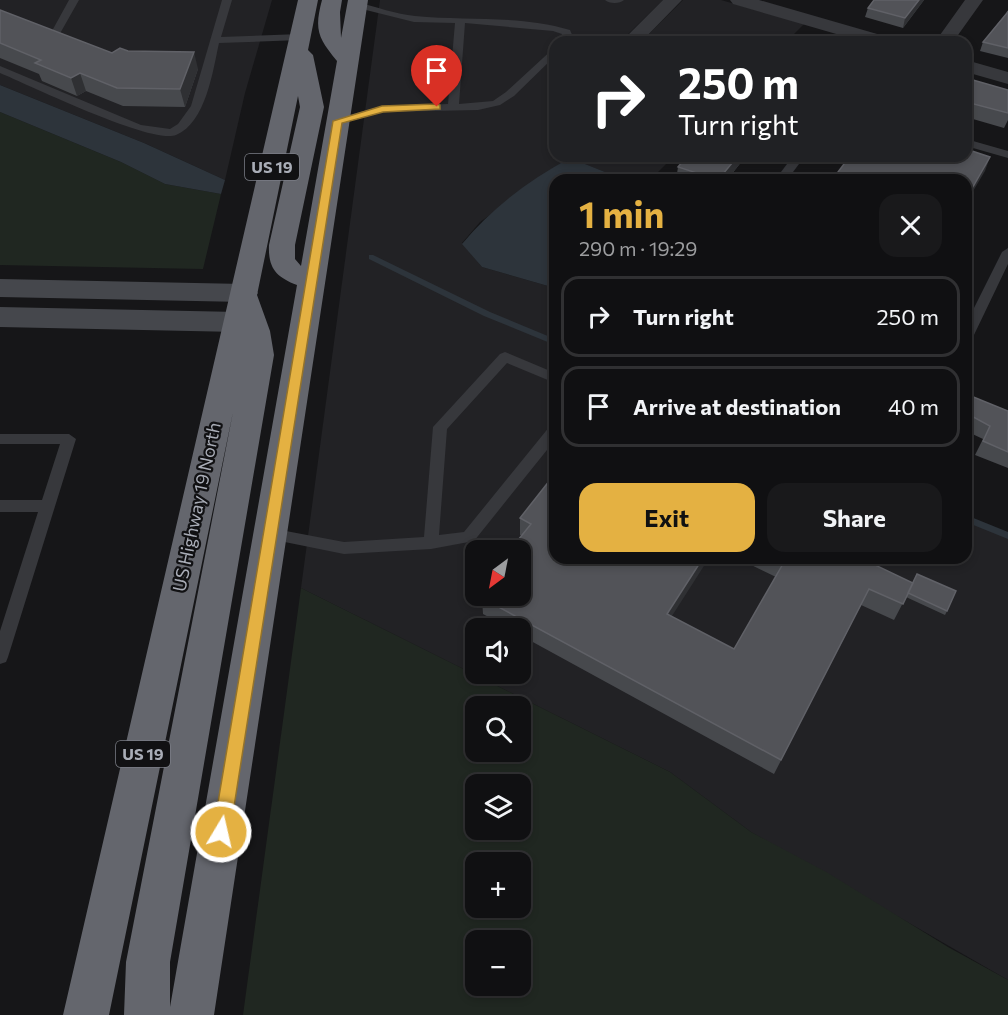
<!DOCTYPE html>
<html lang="en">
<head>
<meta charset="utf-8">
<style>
	body { margin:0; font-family:Commissioner,sans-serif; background:#19191b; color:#f1f3f6; height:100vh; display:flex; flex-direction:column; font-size:22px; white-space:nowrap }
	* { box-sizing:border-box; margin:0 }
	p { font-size:20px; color:#9c9d9f }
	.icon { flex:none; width:33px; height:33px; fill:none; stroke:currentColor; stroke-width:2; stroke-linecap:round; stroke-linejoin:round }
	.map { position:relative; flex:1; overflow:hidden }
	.details { position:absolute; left:549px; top:174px; width:423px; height:390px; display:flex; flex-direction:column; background:#101012; border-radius:18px; box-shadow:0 3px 9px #0003,0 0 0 2px #303032 }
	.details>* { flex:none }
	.hud { position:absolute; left:549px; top:36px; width:423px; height:126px; border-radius:18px; box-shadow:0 3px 9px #0003,0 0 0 2px #303032; background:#202124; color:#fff; overflow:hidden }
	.needle { width:39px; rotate:212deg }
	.controls { position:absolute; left:465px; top:540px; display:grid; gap:12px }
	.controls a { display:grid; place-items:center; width:66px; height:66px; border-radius:12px; background:#101012; box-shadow:0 3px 9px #0003,0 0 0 2px #303032; font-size:30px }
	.pin { position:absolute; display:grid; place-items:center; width:51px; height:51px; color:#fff; margin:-62px -26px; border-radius:50% 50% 50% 0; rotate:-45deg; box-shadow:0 0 6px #0007 }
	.pin .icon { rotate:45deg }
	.me { position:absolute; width:66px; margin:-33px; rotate:9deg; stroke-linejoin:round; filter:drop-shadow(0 0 4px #0008) }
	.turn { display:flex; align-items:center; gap:21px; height:126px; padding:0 30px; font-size:27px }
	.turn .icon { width:78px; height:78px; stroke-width:2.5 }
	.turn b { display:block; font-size:42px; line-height:51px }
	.round { display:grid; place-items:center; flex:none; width:63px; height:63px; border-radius:18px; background:#19191b }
	.summary { display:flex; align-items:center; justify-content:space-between; height:102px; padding:0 30px }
	h1 { font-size:36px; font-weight:700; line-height:45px; color:#e4b142 }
	.button { display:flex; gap:12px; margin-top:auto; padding:12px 30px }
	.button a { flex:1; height:69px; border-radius:18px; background:#e4b142; color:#111; font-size:24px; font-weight:700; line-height:69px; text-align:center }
	.button a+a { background:#19191b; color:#f1f3f6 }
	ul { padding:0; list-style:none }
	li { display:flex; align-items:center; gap:18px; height:81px; margin:0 12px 9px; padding:0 18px; border:3px solid #303032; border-radius:18px }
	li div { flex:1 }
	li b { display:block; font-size:22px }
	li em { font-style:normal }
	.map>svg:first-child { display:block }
</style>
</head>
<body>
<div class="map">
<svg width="1008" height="1015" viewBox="0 0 1008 1015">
	<rect width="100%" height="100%" fill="#161618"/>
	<path fill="#222225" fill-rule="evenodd" d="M0 0H272L245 93 225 180 144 143 0 85Z
		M380 0H663L620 42H555V156H674L650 180H625L569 158 480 222 462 243 482 267 555 288V558H966V517L1008 536V980L751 832 670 772 301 588ZM476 550H520V596H476ZM476 628H520V674H476Z
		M683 0H721L804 24 786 42H641Z"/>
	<path fill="#202721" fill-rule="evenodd" d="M0 112 121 162 165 184 221 194 203 269 0 265Z
		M301 588 670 772 751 832 828 873 948 947 1008 980V1015H243ZM476 706H520V752H476ZM476 784H520V830H476ZM476 862H520V908H476ZM476 940H520V986H476Z"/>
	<path fill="#2d343b" d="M0 85 144 143 225 180 221 194 165 184 121 162 0 112Z
		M570 158 625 180H555V288L482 267 462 244C492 208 529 180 570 158Z"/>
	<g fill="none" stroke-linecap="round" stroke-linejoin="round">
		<path fill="#2d343b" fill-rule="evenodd" d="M369 255H373L490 312 555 339V345L484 316 369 259Z
			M966 515 1008 532V539L966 522Z"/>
		<path fill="#37383c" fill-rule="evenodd" d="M69 0H79L58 37 39 32 37 30 42 27 52 31Z
			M222 0H232L221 37 300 34 305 37 300 40 219 43C213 70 206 123 176 135 152 145 29 85 0 73V66L141 125 170 129 178 124 191 106Z
			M605 0H624C620 4 609 4 605 0Z
			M357 2C376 7 396 14 415 16 467 21 520 15 570 30L573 37 569 42H558L562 34 553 31 465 23 459 104 493 101 506 92 555 47V56L514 96 500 105 478 110 382 112 338 124 333 121 334 119 382 106 448 104 455 23 414 22 354 7V3Z
			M966 139 1008 151V158L966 146Z
			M793 156H805L787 180H775Z
			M1008 248V264L973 337 966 342V324L1002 252Z
			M505 352 555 373V383L507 363 447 429 439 535 464 532 550 426 555 425V440L474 541 431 549 344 554 265 538 262 534 265 530 270 528 344 542 424 537 433 427 500 354Z
			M0 434H69L76 439 8 657 6 662 0 664V631L38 512H0V500H42L60 444H0Z"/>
		<path fill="#37383c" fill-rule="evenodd" d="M663 0H682L641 42H621Z
			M730 0H759L891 38 893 42H864L733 4Z
			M965 0H983L953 42H935Z
			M966 60 1008 72V84L966 72Z"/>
		<path fill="#45474c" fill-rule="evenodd" d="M0 279 244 284 254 286 258 293 254 300 244 302 0 297Z
			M0 307 238 312 248 315 252 322 248 329 238 332 0 327Z"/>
		<path fill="#64666d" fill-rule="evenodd" d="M298 0H318L308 50 313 55 324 107 295 245V259L301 266 337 61C318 38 314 30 322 0H342L340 12 341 38 348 0H368L214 1015H124L126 962 233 412 109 1015H63ZM298 96 300 107 269 245C268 268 276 277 297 285L170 1007V962L274 355 270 331 257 295Z"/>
	</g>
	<path fill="#47494d" d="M874 0H924L903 28 865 17 868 8Z
		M0 10 112 53 128 51 198 69 185 107 123 106 86 91 77 96 42 81 39 74 0 58Z
		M1008 11V58L980 51 983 42Z
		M966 78 1008 90V120L1004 128 966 117Z
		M746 156 727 180H676L678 167Z
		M966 394 1008 411V468L975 455 983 439 966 431Z
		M554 475 672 617 734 649 776 577 737 558H879L875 565 947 611 945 615 906 597 894 620 861 605 774 774 520 635V628H509L483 614 482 598 520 596 522 536 520 535V518Z"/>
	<path fill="#2f3033" d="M919 0H924L903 28 905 18Z
		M194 52 198 69 185 107 180 89Z
		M80 73 86 91 77 96 71 78Z
		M738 156H746L727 180H718Z
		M990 157 985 171 966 203V199Z
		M703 558H709L663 630 667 614Z"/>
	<path fill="#525358" stroke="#606167" stroke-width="1.5" d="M874 0H919L905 18 868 8Z
		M0 10 112 53 120 48 128 51 194 52 180 89 117 88 80 73 71 78 35 63 41 60 0 43Z
		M1008 11V48L983 42 1007 13Z
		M720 35 741 42H713Z
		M966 78 1008 90V113L966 102Z
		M966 149 990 157 966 199V180H832L850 156H966Z
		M687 156H738L718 180 678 167Z
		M966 394 1008 411V452L983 441 990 426 966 413Z
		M554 475 555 476V558H703L667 614 734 649 784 562 776 558H878L875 565 913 583 903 604 869 589 781 760 482 598 484 596H520V550H510L531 524 520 518Z
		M917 574 956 591 947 611 908 593Z"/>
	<path fill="#e4b142" stroke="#94732b" stroke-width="1.5" d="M437 104 440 105V109L383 112 342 123 230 832 227 838 221 840 215 838 213 832 333 121 382 106Z"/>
	<g text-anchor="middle" stroke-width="4.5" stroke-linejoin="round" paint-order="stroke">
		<g fill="#111113" stroke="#7b7e86" stroke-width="1.5">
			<rect x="245" y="154" width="54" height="26" rx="4.5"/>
			<rect x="116" y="741" width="54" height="26" rx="4.5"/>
		</g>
		<g font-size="16" font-weight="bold" fill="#a9adb7">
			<text x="272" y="173">US 19</text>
			<text x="143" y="760">US 19</text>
		</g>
		<g font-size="18" fill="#a9adb7" stroke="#111113">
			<text transform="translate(197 507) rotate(-78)" y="6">US Highway 19 North</text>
		</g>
	</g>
</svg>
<div class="controls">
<a><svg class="needle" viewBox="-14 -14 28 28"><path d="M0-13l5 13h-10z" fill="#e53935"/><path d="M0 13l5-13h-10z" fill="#9c9d9f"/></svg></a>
<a><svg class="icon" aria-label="sound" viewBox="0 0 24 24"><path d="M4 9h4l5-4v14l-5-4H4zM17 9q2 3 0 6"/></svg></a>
<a><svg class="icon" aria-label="search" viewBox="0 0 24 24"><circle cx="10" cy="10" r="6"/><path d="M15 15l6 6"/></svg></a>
<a><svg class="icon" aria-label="layers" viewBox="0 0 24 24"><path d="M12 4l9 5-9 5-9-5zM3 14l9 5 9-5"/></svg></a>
<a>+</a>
<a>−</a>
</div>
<div class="pin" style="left:437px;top:107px;background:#d93025"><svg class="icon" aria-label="arrive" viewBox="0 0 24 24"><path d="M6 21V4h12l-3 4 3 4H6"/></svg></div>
<svg class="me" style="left:221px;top:832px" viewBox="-20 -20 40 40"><circle r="17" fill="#e4b142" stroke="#fff" stroke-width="3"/><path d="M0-11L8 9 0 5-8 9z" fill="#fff"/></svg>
<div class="hud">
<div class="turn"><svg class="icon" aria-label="right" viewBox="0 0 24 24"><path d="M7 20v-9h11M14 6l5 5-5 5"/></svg><div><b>250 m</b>Turn right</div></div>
</div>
<section class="details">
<div class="summary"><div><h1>1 min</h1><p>290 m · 19:29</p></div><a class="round"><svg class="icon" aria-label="close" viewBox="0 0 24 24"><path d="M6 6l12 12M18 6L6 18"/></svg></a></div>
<ul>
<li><svg class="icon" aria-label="right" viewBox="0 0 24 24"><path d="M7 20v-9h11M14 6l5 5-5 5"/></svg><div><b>Turn right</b></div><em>250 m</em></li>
<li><svg class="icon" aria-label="arrive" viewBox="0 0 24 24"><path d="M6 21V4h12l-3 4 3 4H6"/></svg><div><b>Arrive at destination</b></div><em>40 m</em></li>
</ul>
<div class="button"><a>Exit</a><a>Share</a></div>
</section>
</div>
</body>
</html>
